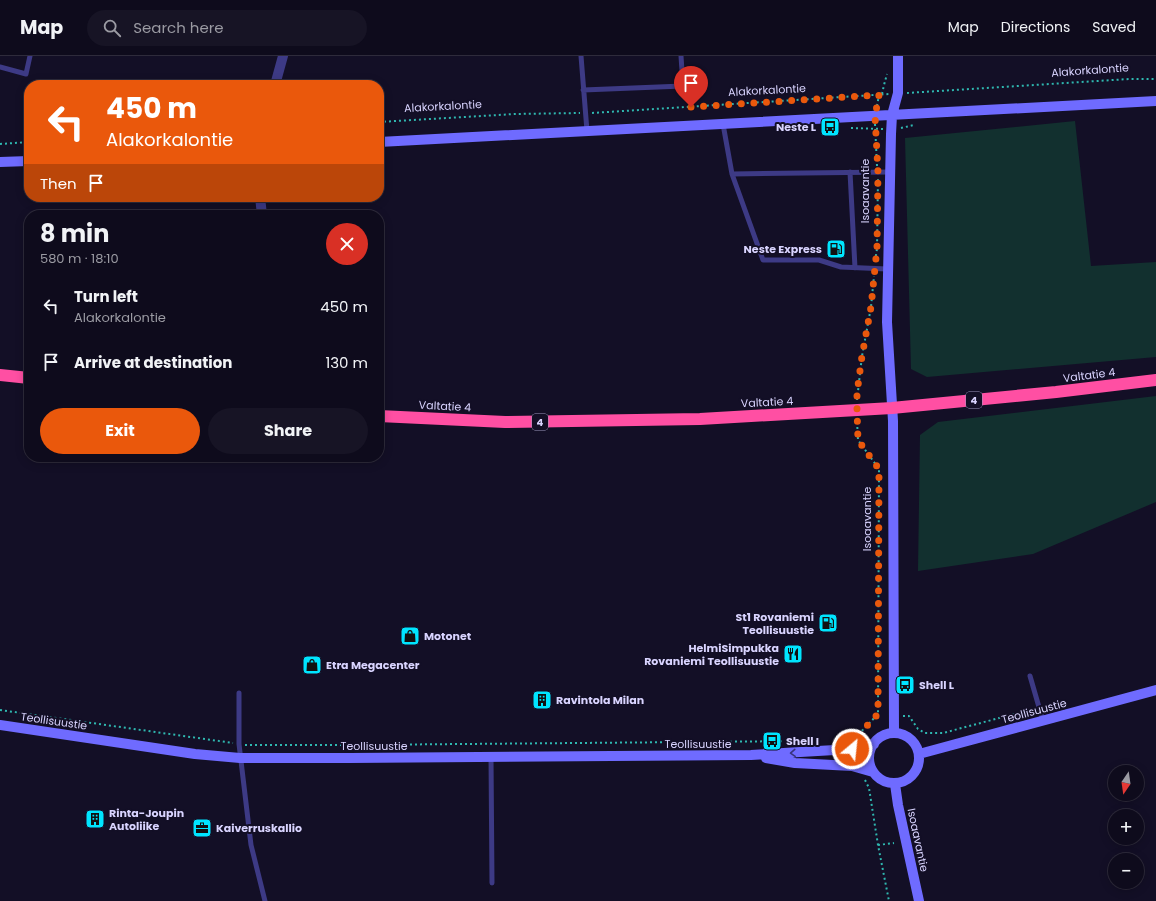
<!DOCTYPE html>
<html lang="en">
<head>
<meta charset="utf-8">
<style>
	body { margin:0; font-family:Poppins,sans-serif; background:#171425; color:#f1f3f6; height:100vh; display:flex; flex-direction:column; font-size:15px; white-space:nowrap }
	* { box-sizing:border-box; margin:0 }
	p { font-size:13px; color:#9b9ba3 }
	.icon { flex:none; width:22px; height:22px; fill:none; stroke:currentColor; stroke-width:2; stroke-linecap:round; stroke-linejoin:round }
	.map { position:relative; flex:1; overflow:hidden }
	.sheet { position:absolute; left:24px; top:154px; width:360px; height:252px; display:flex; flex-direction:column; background:#0e0b1c; border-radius:16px; box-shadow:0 2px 10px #0003,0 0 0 1px #2e2b3b }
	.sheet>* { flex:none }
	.banner { position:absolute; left:24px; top:24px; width:360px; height:122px; border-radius:16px; box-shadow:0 2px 10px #0003,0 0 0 1px #2e2b3b; background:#ea580c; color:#fff; overflow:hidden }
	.needle { width:26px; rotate:193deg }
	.buttons { position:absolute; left:1108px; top:709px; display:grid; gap:8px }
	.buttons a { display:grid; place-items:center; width:36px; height:36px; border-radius:50%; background:#0e0b1c; box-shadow:0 2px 10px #0003,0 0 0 1px #2e2b3b; font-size:20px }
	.pin { position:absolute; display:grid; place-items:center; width:34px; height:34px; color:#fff; margin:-41px -17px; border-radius:50% 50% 50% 0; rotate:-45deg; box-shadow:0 0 4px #0007 }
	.pin .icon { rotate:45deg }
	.me { position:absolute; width:44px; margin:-22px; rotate:28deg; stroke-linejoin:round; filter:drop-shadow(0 0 3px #0008) }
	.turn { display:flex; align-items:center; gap:14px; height:84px; padding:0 16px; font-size:18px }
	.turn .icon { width:52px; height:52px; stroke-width:2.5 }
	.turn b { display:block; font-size:28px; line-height:34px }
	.then { display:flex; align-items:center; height:38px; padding:0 16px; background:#0003; gap:8px; font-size:15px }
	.round { display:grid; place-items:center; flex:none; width:42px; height:42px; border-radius:21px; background:#171425 }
	.head { display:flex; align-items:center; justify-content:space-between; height:68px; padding:0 16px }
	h1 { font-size:24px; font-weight:700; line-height:30px }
	.action { display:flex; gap:8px; margin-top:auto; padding:8px 16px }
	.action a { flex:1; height:46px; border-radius:24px; background:#ea580c; color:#fff; font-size:16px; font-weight:700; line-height:46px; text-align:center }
	.action a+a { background:#171425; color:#f1f3f6 }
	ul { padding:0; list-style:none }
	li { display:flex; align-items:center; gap:12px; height:56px; padding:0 16px }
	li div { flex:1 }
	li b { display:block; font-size:15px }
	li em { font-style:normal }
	header { display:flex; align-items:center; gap:24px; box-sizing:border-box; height:56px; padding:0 20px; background:#0e0b1c; border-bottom:1px solid #2e2b3b }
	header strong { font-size:19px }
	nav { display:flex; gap:22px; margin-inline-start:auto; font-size:14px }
	.search { width:280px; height:36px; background:#171425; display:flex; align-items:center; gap:10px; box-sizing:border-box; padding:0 14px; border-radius:22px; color:#9b9ba3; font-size:15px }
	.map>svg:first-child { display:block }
</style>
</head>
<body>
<header>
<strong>Map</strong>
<div class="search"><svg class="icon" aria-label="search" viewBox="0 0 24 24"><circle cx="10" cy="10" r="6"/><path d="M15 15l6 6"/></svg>Search here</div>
<nav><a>Map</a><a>Directions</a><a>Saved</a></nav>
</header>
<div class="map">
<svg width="1156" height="845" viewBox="0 0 1156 845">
	<rect width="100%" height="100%" fill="#130f26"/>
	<path fill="#12302f" d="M1075 65 1091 210 1156 206V301L927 321 911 313 905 82Z
		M1156 340V446L1033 498 918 515 920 379 938 366Z"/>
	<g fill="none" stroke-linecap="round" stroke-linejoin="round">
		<path stroke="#2fb8b0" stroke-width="2" stroke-dasharray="2 3" stroke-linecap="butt" d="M907 37 1129 23H1156
			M882 38 884 29 887 18
			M877 50 879 39
			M592 57 889 38
			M379 66 515 58 580 57
			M875 68 877 110
			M851 72 883 73
			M901 72 914 69
			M0 88 29 86
			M875 205 877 193 878 122
			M857 344 862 300 871 251 874 220
			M0 654 233 687
			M903 660H909L918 673 925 677H943L1033 653
			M855 682 878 658 879 413 858 384 857 365
			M245 689H351L803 685
			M865 724 869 732 878 789 889 845
			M878 789 894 787"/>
		<path stroke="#3d3a85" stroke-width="5" d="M581 0 587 75
			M0 11 26 18 30 0
			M583 34 683 30 681 0
			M723 68 732 118 763 204H819L841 211 887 213
			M850 116 855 212
			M732 118 890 116
			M1030 620 1043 665
			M239 637V688L251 789 265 845
			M491 701 492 827"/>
		<path stroke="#3d3a85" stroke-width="10" d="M275 29 283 0
			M260 141 262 159"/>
		<path stroke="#6f6bff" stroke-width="10" d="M379 86 1156 45
			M0 106 29 105
			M0 669 195 698 240 702H350L751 699 852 693 874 688
			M869 702a25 25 0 1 1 50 0a25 25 0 1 1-50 0Z
			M894 677 893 365 887 266 891 78 892 59 898 37V0
			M919 698 1156 634
			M766 702 795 707 852 710 873 716
			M895 728 898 749 919 845"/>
		<path stroke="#ff4fa3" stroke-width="12" d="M0 319 29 322
			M379 360 505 366 700 363 892 352 1056 336 1156 324"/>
	</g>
	<defs><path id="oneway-chevron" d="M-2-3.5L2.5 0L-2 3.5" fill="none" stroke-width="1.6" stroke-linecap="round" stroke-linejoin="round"/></defs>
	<use stroke="#38347d" href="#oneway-chevron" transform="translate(793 697) rotate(177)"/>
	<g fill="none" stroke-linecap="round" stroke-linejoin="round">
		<path stroke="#ea580c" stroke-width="7" stroke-dasharray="0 12.6" d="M691 51 879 39 875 60 878 116 877 192 871 251 862 300 857 337V354L858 384 879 413 878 658 852 686V693"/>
	</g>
	<defs>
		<g id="bus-square" transform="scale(1)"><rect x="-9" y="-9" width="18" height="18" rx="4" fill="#00e5ff" stroke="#130f26"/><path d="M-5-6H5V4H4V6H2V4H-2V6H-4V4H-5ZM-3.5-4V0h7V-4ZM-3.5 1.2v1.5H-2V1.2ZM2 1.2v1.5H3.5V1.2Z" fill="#111"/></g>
		<g id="fuel-square" transform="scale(1)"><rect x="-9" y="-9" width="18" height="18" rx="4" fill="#00e5ff" stroke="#130f26"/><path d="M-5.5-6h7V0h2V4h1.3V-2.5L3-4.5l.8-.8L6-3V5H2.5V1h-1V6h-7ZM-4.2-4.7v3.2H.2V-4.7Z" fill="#111"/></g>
		<g id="shop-square" transform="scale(1)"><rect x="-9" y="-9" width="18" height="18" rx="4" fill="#00e5ff" stroke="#130f26"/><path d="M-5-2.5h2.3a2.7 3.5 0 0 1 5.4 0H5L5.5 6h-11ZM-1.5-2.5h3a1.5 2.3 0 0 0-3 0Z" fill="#111"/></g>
		<g id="restaurant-square" transform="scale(1)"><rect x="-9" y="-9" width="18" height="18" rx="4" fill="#00e5ff" stroke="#130f26"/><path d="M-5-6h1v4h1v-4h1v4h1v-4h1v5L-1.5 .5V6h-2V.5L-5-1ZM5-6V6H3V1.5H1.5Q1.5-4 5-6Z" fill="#111"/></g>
		<g id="building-square" transform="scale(1)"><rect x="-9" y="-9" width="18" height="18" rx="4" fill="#00e5ff" stroke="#130f26"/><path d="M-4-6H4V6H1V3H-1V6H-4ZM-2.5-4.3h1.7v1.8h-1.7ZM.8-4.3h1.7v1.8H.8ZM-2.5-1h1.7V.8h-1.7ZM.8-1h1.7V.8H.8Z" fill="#111"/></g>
		<g id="office-square" transform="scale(1)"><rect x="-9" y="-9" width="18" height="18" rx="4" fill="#00e5ff" stroke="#130f26"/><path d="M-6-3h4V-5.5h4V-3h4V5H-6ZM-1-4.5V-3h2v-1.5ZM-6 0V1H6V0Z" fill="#111"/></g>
	</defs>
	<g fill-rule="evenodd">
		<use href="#bus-square" x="830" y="71"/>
		<use href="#fuel-square" x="836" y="193"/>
		<use href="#fuel-square" x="828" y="567"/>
		<use href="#shop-square" x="410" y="580"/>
		<use href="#restaurant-square" x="793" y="598"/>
		<use href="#shop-square" x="312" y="609"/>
		<use href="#bus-square" x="905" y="629"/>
		<use href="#building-square" x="542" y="644"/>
		<use href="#bus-square" x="772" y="685"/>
		<use href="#building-square" x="95" y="763"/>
		<use href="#office-square" x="202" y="772"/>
	</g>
	<g text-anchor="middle" stroke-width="4" stroke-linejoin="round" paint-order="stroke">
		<g fill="#130f26" stroke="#9e99be" stroke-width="1">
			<rect x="966" y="336" width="16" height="16" rx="3"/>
			<rect x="532" y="358" width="16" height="16" rx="3"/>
		</g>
		<g font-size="10" font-weight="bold" fill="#d9d4ff">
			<text x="974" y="348">4</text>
			<text x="540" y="370">4</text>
		</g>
		<g font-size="11" fill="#d9d4ff" stroke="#130f26">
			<text transform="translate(1090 14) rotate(-4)" y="4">Alakorkalontie</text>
			<text transform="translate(767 34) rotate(-3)" y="4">Alakorkalontie</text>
			<text transform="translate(443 50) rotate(-3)" y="4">Alakorkalontie</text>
			<text transform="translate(865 135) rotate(-90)" y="4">Isoaavantie</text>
			<text transform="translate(1089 319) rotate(-7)" y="4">Valtatie 4</text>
			<text transform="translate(767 346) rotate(-3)" y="4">Valtatie 4</text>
			<text transform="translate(445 350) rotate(3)" y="4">Valtatie 4</text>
			<text transform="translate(867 463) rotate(-90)" y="4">Isoaavantie</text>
			<text transform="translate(1034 655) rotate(-15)" y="4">Teollisuustie</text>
			<text transform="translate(54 665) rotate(8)" y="4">Teollisuustie</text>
			<text x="698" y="692">Teollisuustie</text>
			<text x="374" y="694">Teollisuustie</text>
			<text transform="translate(918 784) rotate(78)" y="4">Isoaavantie</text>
		</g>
		<g font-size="11" font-weight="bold" fill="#d9d4ff" stroke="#130f26" text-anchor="start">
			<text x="816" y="75" text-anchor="end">Neste L</text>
			<text x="822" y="197" text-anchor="end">Neste Express</text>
			<text x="814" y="565" text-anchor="end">St1 Rovaniemi<tspan x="814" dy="13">Teollisuustie</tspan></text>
			<text x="424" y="584">Motonet</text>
			<text x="779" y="596" text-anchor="end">HelmiSimpukka<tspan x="779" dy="13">Rovaniemi Teollisuustie</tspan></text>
			<text x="326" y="613">Etra Megacenter</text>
			<text x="919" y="633">Shell L</text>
			<text x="556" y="648">Ravintola Milan</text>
			<text x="786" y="689">Shell I</text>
			<text x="109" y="761">Rinta-Joupin<tspan x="109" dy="13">Autoliike</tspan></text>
			<text x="216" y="776">Kaiverruskallio</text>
		</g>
	</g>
</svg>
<div class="buttons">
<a><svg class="needle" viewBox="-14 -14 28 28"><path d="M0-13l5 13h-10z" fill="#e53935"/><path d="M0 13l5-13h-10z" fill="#9b9ba3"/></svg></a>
<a>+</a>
<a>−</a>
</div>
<div class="pin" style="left:691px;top:51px;background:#d93025"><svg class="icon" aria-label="arrive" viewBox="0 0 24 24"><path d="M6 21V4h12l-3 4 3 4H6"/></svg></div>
<svg class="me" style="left:852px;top:693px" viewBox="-20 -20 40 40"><circle r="17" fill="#ea580c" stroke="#fff" stroke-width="3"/><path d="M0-11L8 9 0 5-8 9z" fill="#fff"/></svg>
<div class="banner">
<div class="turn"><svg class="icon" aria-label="left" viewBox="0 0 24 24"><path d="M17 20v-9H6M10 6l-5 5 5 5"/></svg><div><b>450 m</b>Alakorkalontie</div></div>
<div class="then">Then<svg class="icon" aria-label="arrive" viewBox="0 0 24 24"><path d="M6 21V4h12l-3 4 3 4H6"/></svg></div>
</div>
<section class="sheet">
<div class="head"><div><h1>8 min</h1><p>580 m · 18:10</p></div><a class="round" style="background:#d93025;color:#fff"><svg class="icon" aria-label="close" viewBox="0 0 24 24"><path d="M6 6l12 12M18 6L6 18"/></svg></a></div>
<ul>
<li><svg class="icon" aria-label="left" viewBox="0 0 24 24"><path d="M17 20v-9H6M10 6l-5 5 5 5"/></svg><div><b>Turn left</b><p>Alakorkalontie</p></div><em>450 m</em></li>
<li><svg class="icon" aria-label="arrive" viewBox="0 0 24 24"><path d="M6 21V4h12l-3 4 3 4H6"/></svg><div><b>Arrive at destination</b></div><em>130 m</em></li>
</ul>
<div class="action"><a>Exit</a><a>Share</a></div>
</section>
</div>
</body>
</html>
